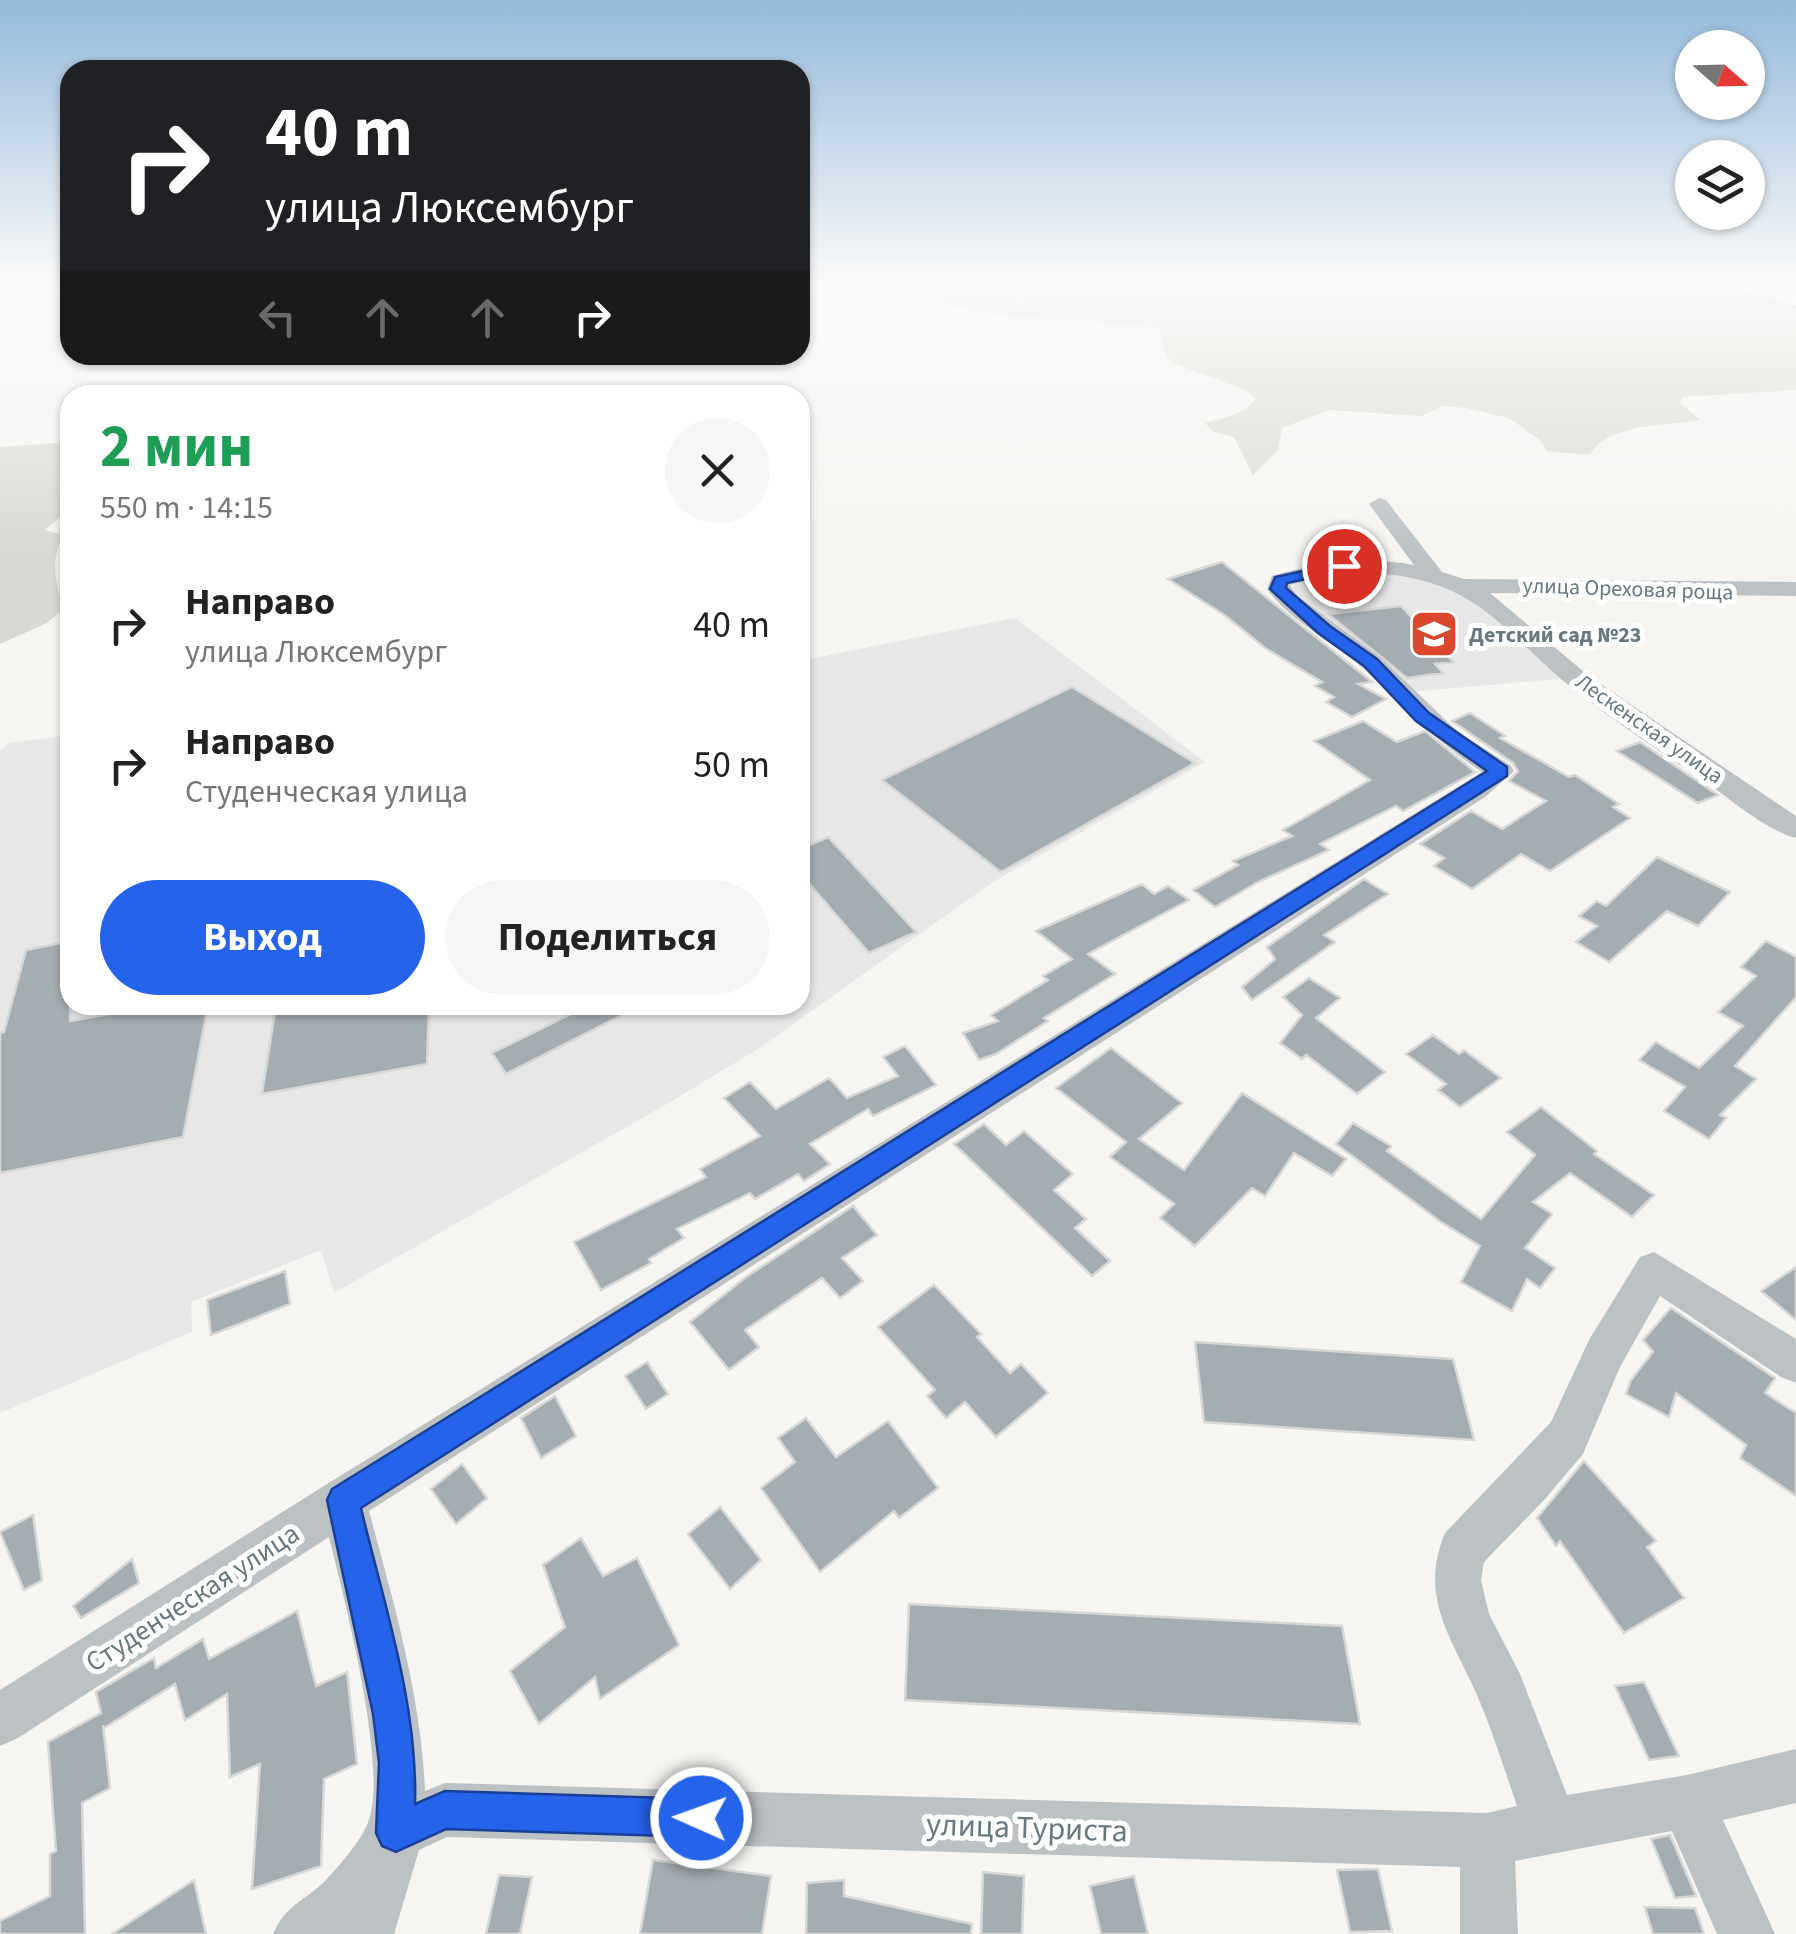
<!DOCTYPE html>
<html lang="ru">
<head>
<meta charset="utf-8">
<style>
	body { margin:0; font-family:"Source Sans 3",sans-serif; background:#f6f6f6; color:#222; height:100vh; display:flex; flex-direction:column; font-size:38px; white-space:nowrap }
	* { box-sizing:border-box; margin:0 }
	p { font-size:32px; color:#767676 }
	.icon { flex:none; width:55px; height:55px; fill:none; stroke:currentColor; stroke-width:2; stroke-linecap:round; stroke-linejoin:round }
	.map { position:relative; flex:1; overflow:hidden }
	.panel { position:absolute; left:60px; top:385px; width:750px; height:630px; display:flex; flex-direction:column; background:#fff; border-radius:30px; box-shadow:0 2px 8px #0004 }
	.panel>* { flex:none }
	.banner { position:absolute; left:60px; top:60px; width:750px; height:305px; border-radius:30px; box-shadow:0 2px 8px #0004; background:#202124; color:#fff; overflow:hidden }
	.needle { width:65px; rotate:110deg }
	.tools { position:absolute; left:1675px; top:30px; display:grid; gap:20px }
	.tools a { display:grid; place-items:center; width:90px; height:90px; border-radius:50%; background:#fff; box-shadow:0 2px 8px #0004; font-size:50px }
	.pin { position:absolute; display:grid; place-items:center; width:85px; height:85px; color:#fff; margin:-42px; border:5px solid #fff; border-radius:50%; box-shadow:0 2px 10px #0007 }
	.me { position:absolute; width:110px; margin:-55px; rotate:272deg; stroke-linejoin:round; filter:drop-shadow(0 0 8px #0008) }
	.turn { display:flex; align-items:center; gap:35px; height:210px; padding:0 40px; font-size:45px }
	.turn .icon { width:130px; height:130px; stroke-width:2.5 }
	.turn b { display:block; font-size:70px; line-height:85px }
	.lanes { display:flex; align-items:center; height:95px; padding:0 40px; background:#0003; justify-content:center; gap:50px; direction:ltr }
	.lanes .off { opacity:.35 }
	.round { display:grid; place-items:center; flex:none; width:105px; height:105px; border-radius:52px; background:#f6f6f6 }
	.headline { display:flex; align-items:center; justify-content:space-between; height:170px; padding:0 40px }
	h1 { font-size:60px; font-weight:700; line-height:75px; color:#1e9e55 }
	.cta { display:flex; gap:20px; margin-top:auto; padding:20px 40px }
	.cta a { flex:1; height:115px; border-radius:60px; background:#2563eb; color:#fff; font-size:40px; font-weight:700; line-height:115px; text-align:center }
	.cta a+a { background:#f6f6f6; color:#222 }
	ul { padding:0; list-style:none }
	li { display:flex; align-items:center; gap:30px; height:140px; padding:0 40px }
	li div { flex:1 }
	li b { display:block; font-size:38px }
	li em { font-style:normal }
	.map>svg:first-child { display:block }
</style>
</head>
<body>
<div class="map">
<svg width="1796" height="1934" viewBox="0 0 1796 1934">
	<rect width="100%" height="100%" fill="#f6f5f2"/>
	<path fill="#e6e7e6" d="M1331 571 1395 572 1440 583 1475 598 1569 678 1408 692 1292 592 1293 585 1308 576Z
		M1015 618 1205 762 993 882 761 1047 672 1101 334 1293 321 1250 191 1302 192 1332 0 1413V751L9 743 70 735V1005H800V661Z"/>
	<path fill="#d6dad2" d="M899 286H1796V390L1683 397 1680 403 1700 420C1667 426 1607 423 1590 455L1547 451 1540 440 1509 418 1466 408 1443 406 1421 416 1329 410 1282 428 1278 450 1253 475 1234 437 1214 432 1205 423C1222 418 1247 415 1255 398L1245 390 1176 364 1167 357 1158 328C1072 314 979 328 899 286Z
		M57 443 70 446V509L45 530 64 535C49 560 56 582 63 609L47 623 0 644V447Z"/>
	<path fill="#a4adb2" stroke="#d7d7d5" stroke-width="2.5" d="M1222 562 1372 682 1358 684 1386 699 1352 717 1326 702 1334 697 1315 686 1322 682 1265 648 1226 616 1168 579Z
		M1401 606 1453 662 1435 664 1443 673 1407 678 1328 614Z
		M1072 687 1195 763 1001 872 882 780Z
		M1470 713 1505 736 1500 738 1569 777 1575 775 1619 804 1613 807 1630 818 1550 871 1521 854 1472 889 1434 866 1444 858 1420 844 1471 811 1502 829 1546 801 1509 781 1518 771 1513 763 1452 721Z
		M1363 721 1397 742 1425 731 1475 772 1403 811 1396 806 1320 844 1329 850 1258 882 1215 907 1193 890 1238 865 1233 861 1292 836 1283 830 1370 780 1314 741Z
		M1640 742 1709 789 1718 795 1698 803 1617 751Z
		M828 837 916 932 869 953 800 873V849Z
		M1657 857 1730 892 1698 926 1667 911 1609 962 1576 942 1597 926 1579 916 1597 901 1606 906Z
		M1364 879 1388 894 1324 935 1335 942 1252 1000 1242 987 1275 959 1267 947Z
		M1142 884 1154 894 1168 886 1189 900 1088 954 1115 974 1044 1018 1048 1021 996 1054 979 1060 963 1033 998 1021 991 1015 1048 980 1043 976 1072 959 1036 931Z
		M70 941V1021L160 1005H208L183 1137 0 1173V1033L4 1032 26 950Z
		M1766 941 1796 957V997L1735 1066 1756 1079 1720 1115 1726 1118 1709 1139 1664 1111 1685 1087 1639 1060 1656 1042 1699 1068 1743 1026 1718 1012 1756 976 1741 967Z
		M1309 978 1340 998 1316 1018 1385 1072 1357 1094 1306 1055 1302 1059 1280 1043 1302 1015 1283 997Z
		M276 1005H429L427 1064 262 1094Z
		M589 1005H642L506 1074 492 1053Z
		M1433 1035 1459 1054 1464 1050 1501 1078 1460 1107 1438 1090 1446 1084 1406 1054Z
		M905 1046 936 1085 873 1116 868 1109 810 1144 830 1164 804 1181 798 1174 755 1199 750 1193 677 1229 684 1238 649 1259 651 1263 601 1290 574 1242 706 1177 700 1169 760 1136 724 1098 750 1082 776 1109 829 1078 847 1098 898 1076 883 1057Z
		M1111 1048 1182 1103 1139 1139 1184 1170 1242 1093 1346 1159 1332 1176 1294 1153 1265 1196 1252 1188 1195 1246 1160 1218 1174 1204 1110 1157 1126 1142 1056 1088Z
		M1541 1107 1597 1151 1594 1154 1654 1195 1632 1217 1570 1173 1533 1202 1552 1214 1525 1248 1555 1268 1540 1288 1527 1279 1512 1311 1461 1282 1480 1246 1441 1222 1336 1144 1353 1123 1391 1146 1387 1151 1481 1219 1535 1155 1507 1132Z
		M984 1124 1006 1145 1024 1131 1073 1174 1054 1190 1086 1219 1075 1228 1110 1261 1092 1276 954 1144Z
		M853 1206 877 1235 842 1258 863 1281 840 1298 822 1278 745 1330 759 1347 729 1370 690 1322 746 1277Z
		M1796 1267V1320L1761 1291Z
		M285 1271 290 1304 211 1335 207 1300Z
		M934 1285 981 1334 977 1337 1010 1373 1021 1364 1048 1393 996 1437 965 1402 946 1418 927 1396 935 1390 878 1327Z
		M1671 1308 1775 1378 1765 1393 1796 1413V1496L1740 1458 1746 1445 1676 1393 1669 1417 1626 1394 1631 1380 1653 1352 1643 1340Z
		M1195 1342 1453 1359 1474 1440 1204 1422Z
		M647 1362 668 1394 646 1409 625 1376Z
		M555 1396 576 1436 541 1458 521 1418Z
		M806 1418 836 1457 888 1421 938 1488 899 1518 894 1511 820 1572 761 1488 795 1462 778 1438Z
		M1584 1461 1656 1541 1647 1547 1684 1598 1624 1633 1560 1541 1556 1546 1537 1518Z
		M462 1464 487 1498 456 1524 431 1489Z
		M720 1507 761 1560 730 1589 688 1534Z
		M33 1515 42 1580 24 1590 0 1532Z
		M581 1538 603 1576 637 1558 679 1645 600 1699 595 1677 539 1724 510 1671 565 1627 543 1565Z
		M132 1559 139 1583 81 1618 73 1606Z
		M909 1604 1342 1626 1360 1724 905 1700Z
		M297 1611 316 1686 347 1672 357 1764 324 1779 321 1866 252 1889 260 1764 230 1777 227 1694 185 1720 175 1684 104 1728 103 1725 110 1788 82 1803 85 1934H0V1921L50 1896V1854L56 1851 48 1742 101 1713 96 1692 154 1658 156 1668 203 1639 209 1659Z
		M1644 1682 1679 1756 1649 1760 1615 1686Z
		M1670 1835 1696 1896 1675 1898 1651 1839Z
		M653 1860 771 1876 762 1934H640Z
		M1378 1869 1392 1931 1350 1932 1337 1870Z
		M983 1872 1024 1876 1022 1934H981Z
		M499 1875 532 1877 520 1934H486Z
		M1134 1876 1148 1934H1101L1090 1886Z
		M194 1880 206 1934H112Z
		M844 1880V1896L972 1924 971 1934H806L807 1883Z
		M1645 1907 1695 1908 1704 1934H1653Z"/>
	<g fill="none" stroke-linecap="round" stroke-linejoin="round">
		<g stroke="#b1b7bb" stroke-width="5">
			<path id="secondary" d="M1738 286H1771L1796 293V306L1741 290Z"/>
		</g>
		<path fill="#bcc1c4" fill-rule="evenodd" d="M1379 498 1386 500 1442 572 1464 579 1796 582V596L1490 593 1590 677 1796 816V838C1766 830 1737 804 1711 786 1661 752 1609 718 1561 679 1534 656 1510 629 1481 608 1428 569 1353 565 1290 585L1296 595 1380 657 1458 732 1510 765 1514 771 1485 797 369 1511C394 1604 421 1695 425 1791L445 1783 1487 1813 1517 1806C1505 1771 1494 1736 1480 1702 1455 1642 1417 1600 1445 1533L1551 1422 1589 1340 1640 1257 1654 1252 1796 1339V1383L1781 1377 1660 1296 1620 1367 1583 1454 1545 1499 1484 1562 1481 1580 1489 1614 1520 1674 1567 1795 1687 1775 1796 1749V1803L1723 1820 1775 1934H1717L1672 1831 1515 1861 1518 1934H1460V1867L447 1837 419 1850 394 1934H273C286 1904 304 1902 326 1880 339 1866 359 1843 367 1825 391 1775 343 1594 329 1537L18 1738 0 1746V1690L327 1484 1482 772C1434 740 1405 706 1364 669 1333 641 1291 622 1267 589L1272 576C1318 562 1366 556 1414 565L1369 504Z"/>
		<use href="#secondary" fill="#fff" fill-rule="evenodd"/>
	</g>
	<linearGradient id="sky" x2="0" y2="1"><stop stop-color="#93bada"/><stop offset="0.51" stop-color="#fbfaf9"/><stop offset="1" stop-color="#fbfaf9" stop-opacity="0"/></linearGradient>
	<rect width="1796" height="557" fill="url(#sky)"/>
	<path fill="#2563eb" stroke="#184099" stroke-width="2.5" d="M1344 562 1350 563V570L1287 583 1286 588 1330 626 1377 659 1429 713 1507 767V776L361 1508C384 1605 418 1704 415 1804L445 1791 701 1799 714 1804 720 1818 714 1831 701 1837 446 1829 396 1852 382 1846 376 1833 379 1763 373 1714 327 1500 332 1489 1487 771 1416 721 1364 666 1318 633 1270 589 1275 577Z"/>
	<defs>
		<g id="school-square" transform="scale(2.5)"><rect x="-9" y="-9" width="18" height="18" rx="4" fill="#da482e" stroke="#fff"/><path d="M0-5L7-2L0 1L-7-2ZM-4 1L0 2.5L4 1V4Q0 6-4 4Z" fill="#fff"/></g>
	</defs>
	<g fill-rule="evenodd">
		<use href="#school-square" x="1434" y="634"/>
	</g>
	<g text-anchor="middle" stroke-width="10" stroke-linejoin="round" paint-order="stroke">
		<g font-size="22" fill="#667882" stroke="#fff">
			<text transform="translate(1628 588) rotate(2)" y="8">улица Ореховая роща</text>
			<text transform="translate(1650 728) rotate(35)" y="8">Лескенская улица</text>
		</g>
		<g font-size="22" font-weight="bold" fill="#667882" stroke="#fff" text-anchor="start">
			<text x="1469" y="642">Детский сад №23</text>
		</g>
		<g font-size="28" fill="#667882" stroke="#fff">
			<text transform="translate(192 1597) rotate(-33)" y="10">Студенческая улица</text>
		</g>
		<g font-size="32" fill="#667882" stroke="#fff">
			<text transform="translate(1027 1827) rotate(2)" y="11">улица Туриста</text>
		</g>
	</g>
</svg>
<div class="tools">
<a><svg class="needle" viewBox="-14 -14 28 28"><path d="M0-13l5 13h-10z" fill="#e53935"/><path d="M0 13l5-13h-10z" fill="#767676"/></svg></a>
<a><svg class="icon" aria-label="layers" viewBox="0 0 24 24"><path d="M12 4l9 5-9 5-9-5zM3 14l9 5 9-5"/></svg></a>
</div>
<div class="pin" style="left:1344px;top:566px;background:#d93025"><svg class="icon" aria-label="arrive" viewBox="0 0 24 24"><path d="M6 21V4h12l-3 4 3 4H6"/></svg></div>
<svg class="me" style="left:701px;top:1818px" viewBox="-20 -20 40 40"><circle r="17" fill="#2563eb" stroke="#fff" stroke-width="3"/><path d="M0-11L8 9 0 5-8 9z" fill="#fff"/></svg>
<div class="banner">
<div class="turn"><svg class="icon" aria-label="right" viewBox="0 0 24 24"><path d="M7 20v-9h11M14 6l5 5-5 5"/></svg><div><b>40 m</b>улица Люксембург</div></div>
<div class="lanes"><svg class="icon off" aria-label="left" viewBox="0 0 24 24"><path d="M17 20v-9H6M10 6l-5 5 5 5"/></svg><svg class="icon off" aria-label="ahead" viewBox="0 0 24 24"><path d="M12 20V5M6 11l6-6 6 6"/></svg><svg class="icon off" aria-label="ahead" viewBox="0 0 24 24"><path d="M12 20V5M6 11l6-6 6 6"/></svg><svg class="icon" aria-label="right" viewBox="0 0 24 24"><path d="M7 20v-9h11M14 6l5 5-5 5"/></svg></div>
</div>
<section class="panel">
<div class="headline"><div><h1>2 мин</h1><p>550 m · 14:15</p></div><a class="round"><svg class="icon" aria-label="close" viewBox="0 0 24 24"><path d="M6 6l12 12M18 6L6 18"/></svg></a></div>
<ul>
<li><svg class="icon" aria-label="right" viewBox="0 0 24 24"><path d="M7 20v-9h11M14 6l5 5-5 5"/></svg><div><b>Направо</b><p>улица Люксембург</p></div><em>40 m</em></li>
<li><svg class="icon" aria-label="right" viewBox="0 0 24 24"><path d="M7 20v-9h11M14 6l5 5-5 5"/></svg><div><b>Направо</b><p>Студенческая улица</p></div><em>50 m</em></li>
</ul>
<div class="cta"><a>Выход</a><a>Поделиться</a></div>
</section>
</div>
</body>
</html>
